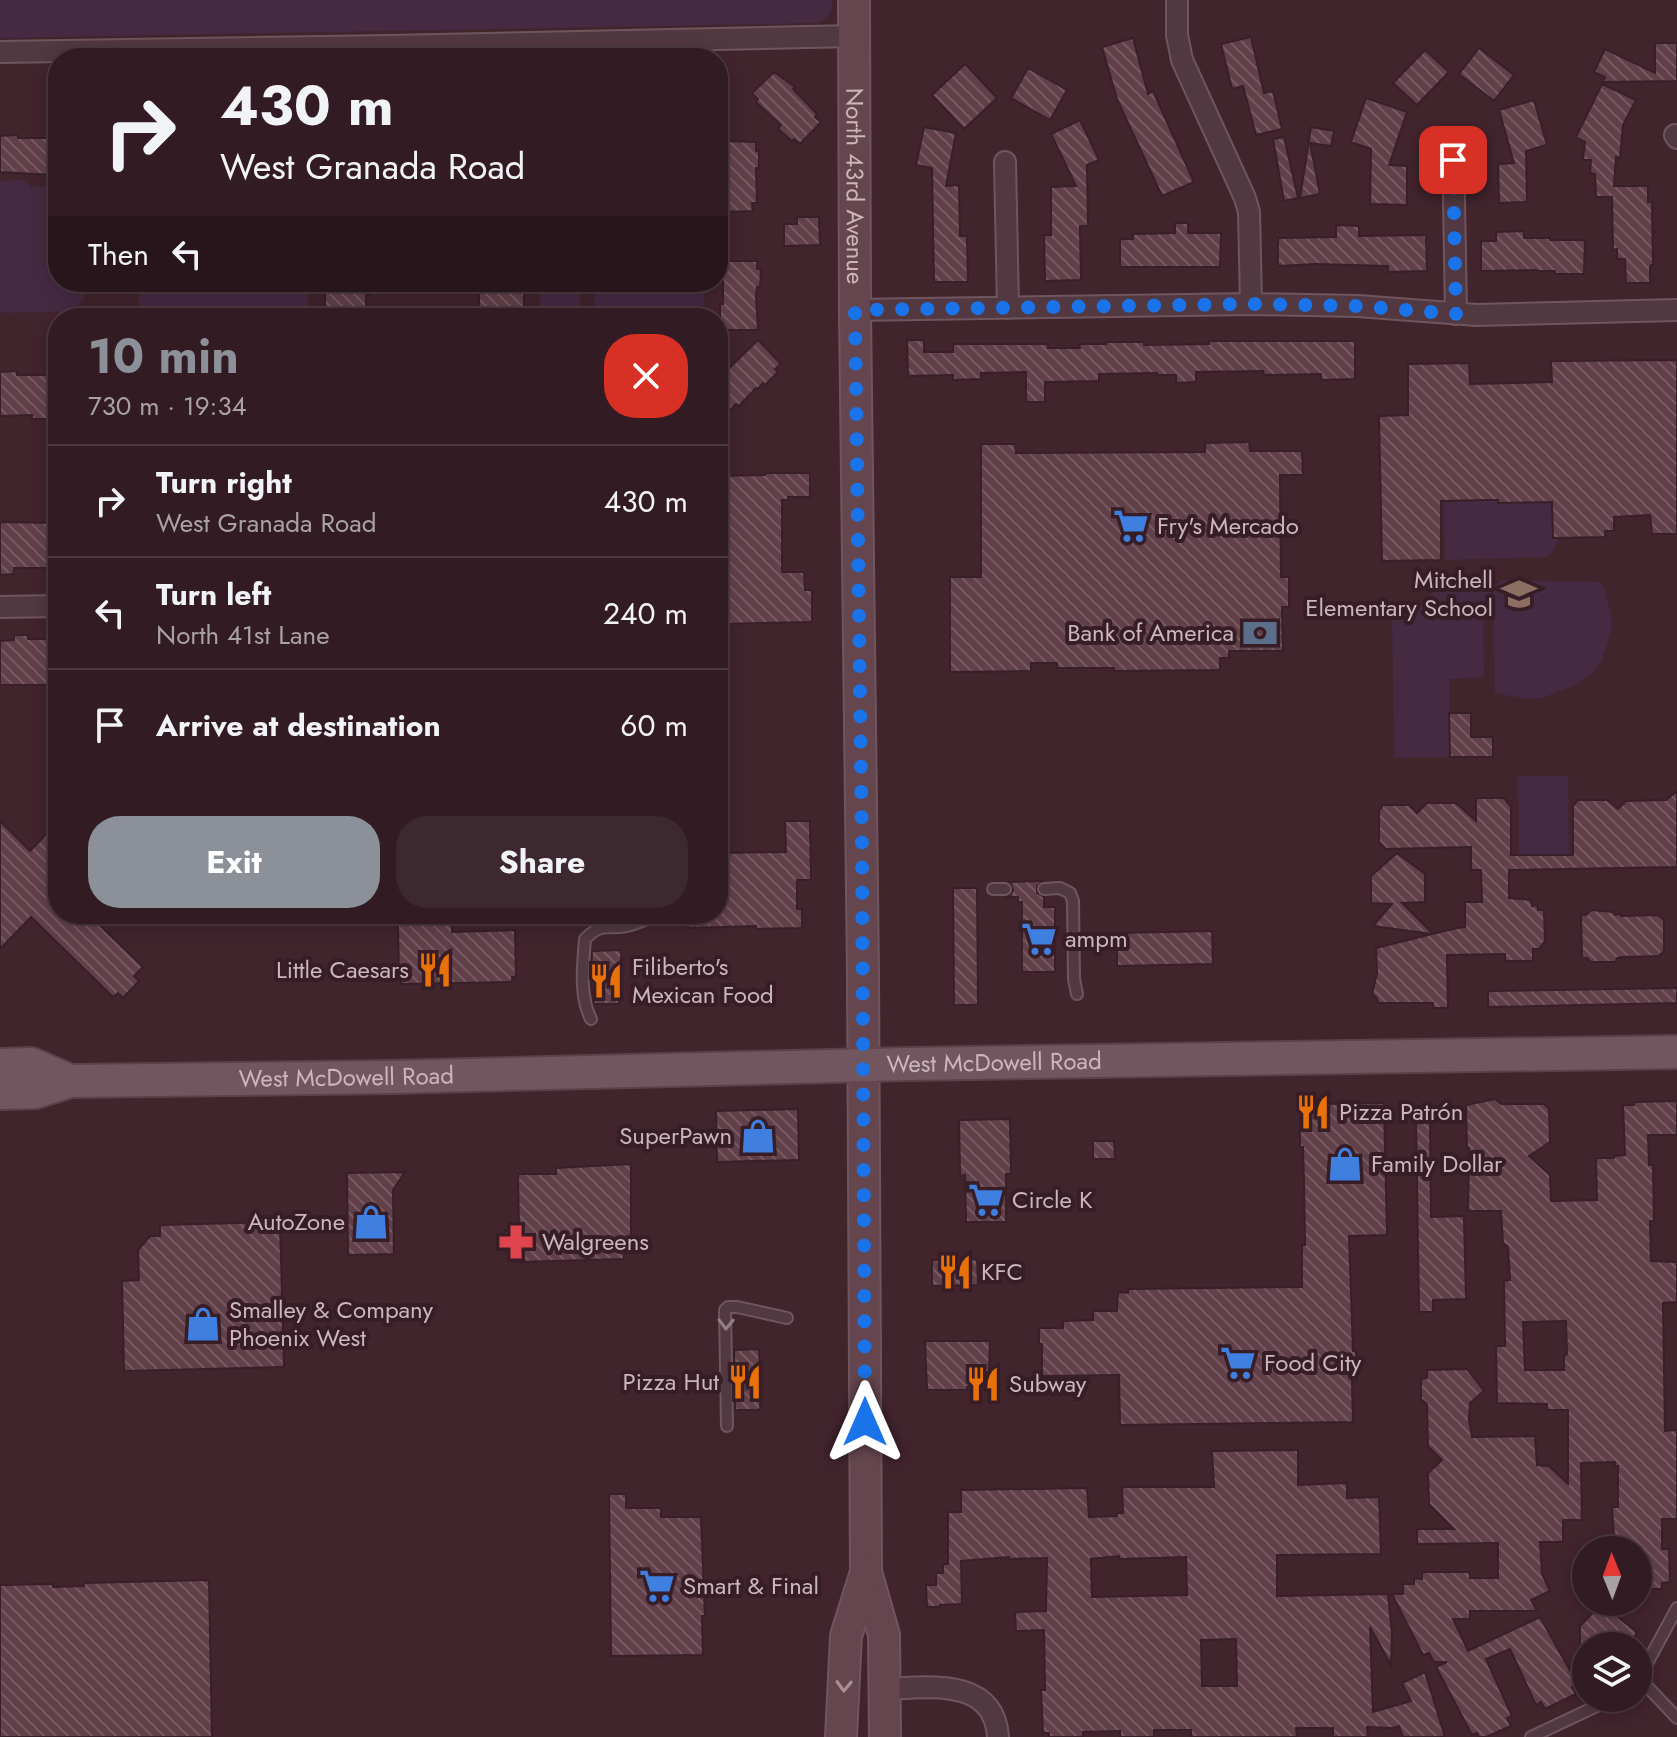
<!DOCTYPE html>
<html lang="en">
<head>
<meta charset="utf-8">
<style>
	body { margin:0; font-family:Jost,sans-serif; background:#3d282f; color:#f1f3f6; height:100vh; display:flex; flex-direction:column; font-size:30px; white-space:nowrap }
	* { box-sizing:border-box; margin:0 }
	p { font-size:26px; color:#a8a1a5 }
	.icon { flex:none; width:44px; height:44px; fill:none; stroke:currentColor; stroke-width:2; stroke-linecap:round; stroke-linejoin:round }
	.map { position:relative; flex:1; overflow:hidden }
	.side { position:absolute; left:48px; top:308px; width:680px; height:616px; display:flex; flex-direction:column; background:#321b22; border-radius:32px; box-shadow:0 4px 20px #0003,0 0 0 2px #4d3940 }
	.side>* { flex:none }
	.top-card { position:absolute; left:48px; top:48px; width:680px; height:244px; border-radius:32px; box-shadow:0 4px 20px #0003,0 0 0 2px #4d3940; background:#321b22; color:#f1f3f6; overflow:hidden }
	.needle { width:52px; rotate:359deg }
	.controls { position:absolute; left:1572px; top:1536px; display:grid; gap:16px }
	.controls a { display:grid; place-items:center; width:80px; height:80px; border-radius:50%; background:#321b22; box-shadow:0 4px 20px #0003,0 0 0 2px #4d3940; font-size:40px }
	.pin { position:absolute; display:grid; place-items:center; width:68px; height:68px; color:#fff; margin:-34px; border-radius:16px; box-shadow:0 4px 12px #0006 }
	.me { position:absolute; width:88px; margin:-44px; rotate:0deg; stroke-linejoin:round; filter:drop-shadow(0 0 6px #0008) }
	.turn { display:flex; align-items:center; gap:28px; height:168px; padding:0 40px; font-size:36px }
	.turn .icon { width:104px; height:104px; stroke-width:2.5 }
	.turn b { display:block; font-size:56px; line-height:68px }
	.then { display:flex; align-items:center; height:76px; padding:0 40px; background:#0003; gap:16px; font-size:30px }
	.round { display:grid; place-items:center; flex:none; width:84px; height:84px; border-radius:32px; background:#3d282f }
	.headline { display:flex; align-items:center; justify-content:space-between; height:136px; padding:0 40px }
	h1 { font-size:48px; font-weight:700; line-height:60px; color:#8c9099 }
	.cta { display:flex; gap:16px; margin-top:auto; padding:16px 40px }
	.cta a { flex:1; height:92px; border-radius:32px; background:#8c9099; color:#fff; font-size:32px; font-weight:700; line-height:92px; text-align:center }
	.cta a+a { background:#3d282f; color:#f1f3f6 }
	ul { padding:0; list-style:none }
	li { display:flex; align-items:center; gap:24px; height:112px; padding:0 40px; border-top:2px solid #4d3940 }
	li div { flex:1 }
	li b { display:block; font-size:30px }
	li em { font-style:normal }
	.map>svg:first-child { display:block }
</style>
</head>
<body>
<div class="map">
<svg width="1677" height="1737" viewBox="0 0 1677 1737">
	<defs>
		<pattern id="building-back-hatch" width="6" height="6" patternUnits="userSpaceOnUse" patternTransform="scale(2)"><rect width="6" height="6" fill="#62404a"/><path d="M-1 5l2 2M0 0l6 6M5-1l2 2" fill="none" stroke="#775962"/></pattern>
	</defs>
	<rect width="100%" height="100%" fill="#42242d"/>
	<path fill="#462a42" d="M0 0H832C833 12 829 17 819 23L0 38Z
		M24 180 32 187 58 186V282H308L309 318H140L138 287 91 288 74 311 4 313 0 310V181Z
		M539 282H580L581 318H540Z
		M682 282H704L705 318H595V285Z
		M1498 500 1499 503 1552 502 1553 537 1557 538C1558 547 1553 552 1546 557L1445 560 1444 502Z
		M1491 576 1492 612 1483 613 1484 677 1449 679 1450 757 1394 758 1392 603 1429 602C1434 572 1467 577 1491 576Z
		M1501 580 1599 582 1605 589 1611 618V631L1602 660 1595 671 1574 686 1542 698 1527 699 1495 693 1493 591Z
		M1518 776H1568L1569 855H1519Z"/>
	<path fill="url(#building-back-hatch)" stroke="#391f27" stroke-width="2" fill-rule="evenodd" d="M1251 37 1264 93 1273 91 1282 129 1256 135 1243 86 1232 89 1221 44Z
		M1133 38 1148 94 1153 91 1194 182 1162 196 1117 99 1102 47Z
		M1655 43H1677V81L1603 82 1605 77 1594 72 1605 49 1655 73Z
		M1479 48 1514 75 1494 101 1459 74Z
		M1425 50 1449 72 1417 105 1393 83Z
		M965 64 997 98 964 129 932 95Z
		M1028 68 1067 90 1050 120 1011 98Z
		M774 72 795 87 793 89 817 114 815 117 821 122 800 144 794 139 792 141 778 129 781 125 756 102 758 99 752 93Z
		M1602 84 1636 100 1623 125 1620 158 1616 157 1614 186H1648V202H1652L1653 265H1651L1650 268V283H1626L1625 259H1617V249L1613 250 1612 197H1596L1595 174 1590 173 1591 160H1583L1585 142 1576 137Z
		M1366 98 1407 112 1389 165 1407 166V205L1370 204 1371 149 1351 142Z
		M1534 100 1547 145 1526 151 1527 202 1499 203 1498 164 1514 163 1499 110Z
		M1080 120 1099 160 1087 165 1088 226H1080L1081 280 1045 281 1044 235H1051V187L1076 186 1051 134Z
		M924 127 956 133 946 186 959 185 960 236H967L968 282H934L932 168 916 165Z
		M1311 127 1334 131 1331 146 1310 143 1320 194 1300 198Z
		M17 135 18 138H52V142H58V172H53V175L0 172V136Z
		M1284 137 1298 198 1284 201 1273 139Z
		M725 141 756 142V151L759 150V168H756L757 203H752L753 211 723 212 722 203H719V185L722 184V176H725L722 151H726Z
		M797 217H819L820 245 784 246V224H797Z
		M1175 223H1188V233H1221L1220 267H1120V239H1133V234L1175 233Z
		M1336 225 1359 226V236L1426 235 1427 271 1388 272V266L1316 264 1278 266V238L1336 237Z
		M1524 231V238H1550V240H1585L1584 274H1556L1555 271H1537V270L1481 271V241H1496V232Z
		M727 261H757V269H761L760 287H757L756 296 758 330H724L723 322H720V304H723V270H727Z
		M325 282H370V295H366V318H325Z
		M479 282H524V318H479Z
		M758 340 781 364 775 369 778 372 765 385 763 383 758 389 756 388 739 406 736 404 730 410 718 398V375L725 368 727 370Z
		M907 340H924V352H953V344H1048V348H1080L1079 344H1106V342H1144V345L1209 344V341H1355V379L1321 380V374L1264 375 1263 371 1196 372V382L1176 383V375H1157V373L1099 374V381L1045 382V402H1026V372L981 373V379L953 380V375L908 376Z
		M1677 360V534H1652L1650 515 1614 517V531H1605V537L1553 538 1552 502 1498 503V500H1489L1441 501V560L1382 561 1379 416 1408 415V364L1469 363 1470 384 1552 382 1551 361Z
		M17 371V375H50L49 379H57V415L50 416V419H32V415L0 416V372Z
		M1249 442 1250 451H1302L1303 475H1280L1281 577H1289V607H1282L1283 651H1229V658H1220V670L1114 671V668H1057V663H1031V671L950 672V577H981V444H1015L1016 453 1205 452V443Z
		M765 473H810V497H788V500H782V572H804L805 590H812V622L720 624V590H718V476L765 475Z
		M0 522 58 523V568H14V574L0 575Z
		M14 635H28V639H54V641H58V685H0V641L14 640Z
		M1449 713H1471V737H1493V757H1450Z
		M1677 791V867L1509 870V898L1531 900 1532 906 1537 905 1538 910H1544L1545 941 1539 949H1533V961H1505V954L1447 955 1448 1008H1433V1003H1378L1377 998 1372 994 1377 973 1376 948 1432 934 1373 926 1392 904 1371 903V876L1397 853 1425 874V902L1402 903 1433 934 1457 928 1465 927V902H1482L1481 870H1471V847L1386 849 1379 842V811L1383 805H1409L1417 813 1427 803H1456L1476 821V798H1504L1511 807V855H1573V806L1578 800H1607L1618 809 1626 801 1666 800Z
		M0 821 30 851 58 822V914H88L143 967 134 976 139 981 123 998 118 993 113 997 31 917 0 949Z
		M785 821H810L811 880H797V909H802V928L756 929V926L688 928V914H718L719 853 786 852Z
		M1043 881 1037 886V893L1044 897V907H1055V972H1022V902H1018V897H1007L1011 894 1013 890 1011 884 1007 882Z
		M953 888H977L978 1005H954Z
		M1591 910 1613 912 1615 915 1621 914V916L1658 915 1664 920V951L1659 956 1622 957 1617 958 1616 962H1591L1587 958H1582L1581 915H1586Z
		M452 924V932L515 930 516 977H512V982L401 984V979H399L398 925Z
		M1212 931 1213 964 1117 966V933Z
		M621 950 622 998H619V1004H594L591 980 592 951Z
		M1677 988V1003L1488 1007V991Z
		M1495 1099 1501 1104H1544L1549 1109 1550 1142 1529 1156 1550 1175 1551 1201 1597 1200 1596 1158H1614V1156L1625 1155 1623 1105H1634V1102L1677 1101V1135H1648L1649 1165H1653L1654 1221H1650L1651 1261 1677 1262V1302L1663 1303 1665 1431 1677 1430V1519H1662V1549H1669L1670 1582 1662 1583V1589H1638V1550H1615L1612 1507H1618V1466H1615V1462L1581 1463 1582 1520H1563V1542H1540L1542 1574 1550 1591 1531 1600 1537 1611H1470V1619H1453L1468 1651 1540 1617 1577 1683 1572 1687 1576 1694 1545 1709 1541 1702 1536 1705 1510 1649 1486 1659 1512 1716 1507 1718 1511 1726 1486 1737H1479L1477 1733 1472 1735 1436 1667 1447 1662H1434L1429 1653 1423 1655 1392 1594H1403V1584H1414V1578L1422 1579V1572H1470V1578H1498V1543L1417 1544V1529H1454L1429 1504 1428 1473 1442 1460 1428 1446 1427 1404 1421 1399V1379L1427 1378V1370L1467 1369 1484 1391 1470 1403 1469 1420 1472 1437 1535 1436 1537 1465 1549 1466 1568 1484V1410H1547V1404L1497 1403 1496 1346H1505L1504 1281 1510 1280 1508 1247 1503 1243 1501 1211H1468L1469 1148H1467L1466 1105ZM1566 1321 1567 1354 1564 1356V1370H1525L1523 1322Z
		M1327 1101V1104L1384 1103 1387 1235 1349 1236 1353 1351H1356L1357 1381H1352L1353 1422 1120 1425 1119 1375 1042 1376V1344H1039V1328H1063V1321L1093 1320V1311H1117L1118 1292 1128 1293V1289L1302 1287V1245H1305L1304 1182 1303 1147H1300V1102Z
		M798 1109 799 1160 717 1162 716 1111Z
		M1010 1119 1011 1174H1006V1222H966L965 1175 960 1176 959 1120Z
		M1416 1121H1430L1431 1217 1464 1216 1466 1299 1433 1300V1312H1419Z
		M1093 1141H1114L1115 1159H1093Z
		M631 1164V1239L624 1240V1259L520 1262V1252H505V1231H519L518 1174H556V1168Z
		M405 1172 393 1190 394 1254 348 1255 347 1173Z
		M280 1222 284 1367 124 1371 122 1281 139 1280 138 1250 150 1236H160V1225Z
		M977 1259 978 1285 932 1286V1260Z
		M925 1341H990L989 1372H985L986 1387H967V1390H927Z
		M759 1349 760 1373H761L760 1410H735L734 1350Z
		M1298 1450V1485L1347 1483V1498L1379 1497 1381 1554 1277 1555V1596L1388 1594 1392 1634 1391 1665 1370 1627 1373 1712 1411 1701 1402 1683 1425 1672 1445 1737H1403L1399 1726 1392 1728 1367 1727 1368 1737H1333V1728H1296L1297 1737H1191V1730H1154V1737H1120V1731L1083 1732V1737H1049V1733H1043L1041 1690H1045L1044 1630 1016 1631 1015 1612 1046 1611 1047 1558 1009 1559V1557L961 1561 962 1604 940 1605V1607H927L926 1585H936V1573H943V1564H948V1512H961V1490L1087 1488 1089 1517 1117 1516V1513H1123L1122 1487H1214L1212 1451ZM1119 1556V1559L1186 1557 1187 1595 1092 1597 1091 1559ZM1236 1639 1237 1686H1202L1201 1640Z
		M609 1494H626V1508H661V1517H701L705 1616H702L703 1655 611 1656Z
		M209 1580 212 1737H0V1585L53 1584V1587L84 1586V1583Z
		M1601 1604 1637 1632 1634 1638 1644 1646H1580V1626Z"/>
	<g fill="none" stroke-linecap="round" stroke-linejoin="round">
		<g stroke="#6f565e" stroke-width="14">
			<path id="lane" d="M993 889H1005
				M1044 889 1060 888 1070 893 1073 901 1074 979 1077 994
				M591 1019C579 996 583 965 585 939 603 921 606 930 627 926 635 924 644 920 652 917
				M727 1426 725 1310 728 1307H737L787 1318
				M1640 1679 1677 1718
				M1638 1680 1677 1608
				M1531 1737 1599 1705 1610 1698"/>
		</g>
		<g stroke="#6f565e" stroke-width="24">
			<path id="street" d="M1177 0V35L1182 60 1245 198 1249 212 1251 304
				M0 52 388 46 854 36
				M1675 135 1677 138
				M1453 142 1456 314
				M1005 162 1008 308
				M855 310 1251 304 1358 306 1477 315 1677 310
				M0 607 58 606
				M885 1689C928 1687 994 1677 998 1737"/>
		</g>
		<g stroke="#6f565e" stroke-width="34">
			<g id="secondary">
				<path id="s1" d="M854 0 855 310 863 973 866 1572 884 1635 885 1737"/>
				<path d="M841 1737 846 1636 866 1572"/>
			</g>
		</g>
		<g stroke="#5b4249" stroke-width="36">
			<g id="primary">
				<path d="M0 1065 31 1064 70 1081"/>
				<path id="s2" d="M0 1093 35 1092 70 1081 392 1077 908 1064 1677 1052"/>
			</g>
		</g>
		<use href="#lane" stroke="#523840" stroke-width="10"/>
		<use href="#street" stroke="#523840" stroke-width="20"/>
		<use href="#secondary" stroke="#65464e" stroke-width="30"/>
		<use href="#primary" stroke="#72565f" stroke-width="32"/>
	</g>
	<defs><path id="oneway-chevron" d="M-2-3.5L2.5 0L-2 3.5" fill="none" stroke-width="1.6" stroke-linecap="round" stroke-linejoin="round" transform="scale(2)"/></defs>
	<use stroke="#957d84" href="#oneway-chevron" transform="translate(726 1324) rotate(91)"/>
	<use stroke="#a88e95" href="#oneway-chevron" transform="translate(844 1686) rotate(92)"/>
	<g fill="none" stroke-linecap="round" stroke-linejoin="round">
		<path stroke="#1a73e8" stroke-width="14" stroke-dasharray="0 25.2" d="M865 1422 862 848 855 310 1251 304 1358 306 1456 314 1453 160"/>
	</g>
	<defs>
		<g id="supermarket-bare" transform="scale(2.76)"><path d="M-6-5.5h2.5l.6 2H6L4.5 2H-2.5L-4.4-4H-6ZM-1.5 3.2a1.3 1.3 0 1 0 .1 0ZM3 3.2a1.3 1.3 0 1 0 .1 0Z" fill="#3f7fe0" stroke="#371d25" stroke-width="2.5" paint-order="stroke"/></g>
		<g id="school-bare" transform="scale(2.76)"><path d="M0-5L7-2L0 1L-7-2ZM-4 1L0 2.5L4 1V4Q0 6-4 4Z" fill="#8d6e63" stroke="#371d25" stroke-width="2.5" paint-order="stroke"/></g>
		<g id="bank-bare" transform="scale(2.76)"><path d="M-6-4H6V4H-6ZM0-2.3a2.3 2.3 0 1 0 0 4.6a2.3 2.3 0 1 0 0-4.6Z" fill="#5c6f8a" stroke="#371d25" stroke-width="2.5" paint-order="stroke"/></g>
		<g id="restaurant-bare" transform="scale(2.76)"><path d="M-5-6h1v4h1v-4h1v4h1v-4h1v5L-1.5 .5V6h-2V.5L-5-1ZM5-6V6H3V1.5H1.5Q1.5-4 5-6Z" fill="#e8710a" stroke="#371d25" stroke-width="2.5" paint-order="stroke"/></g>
		<g id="shop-bare" transform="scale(2.76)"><path d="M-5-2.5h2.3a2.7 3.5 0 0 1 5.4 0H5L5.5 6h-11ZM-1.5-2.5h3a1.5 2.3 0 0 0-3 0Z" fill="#3f7fe0" stroke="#371d25" stroke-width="2.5" paint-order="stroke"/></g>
		<g id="pharmacy-bare" transform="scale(2.76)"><path d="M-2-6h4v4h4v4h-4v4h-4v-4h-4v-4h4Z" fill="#e0444e" stroke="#371d25" stroke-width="2.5" paint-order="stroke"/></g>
	</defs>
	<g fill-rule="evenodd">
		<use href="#supermarket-bare" x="1131" y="526"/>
		<use href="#school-bare" x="1519" y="594"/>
		<use href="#bank-bare" x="1260" y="633"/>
		<use href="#supermarket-bare" x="1039" y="939"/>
		<use href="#restaurant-bare" x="435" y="970"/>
		<use href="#restaurant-bare" x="606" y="981"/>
		<use href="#restaurant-bare" x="1313" y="1112"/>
		<use href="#shop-bare" x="758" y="1136"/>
		<use href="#shop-bare" x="1345" y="1164"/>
		<use href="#supermarket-bare" x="986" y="1200"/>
		<use href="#shop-bare" x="371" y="1222"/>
		<use href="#pharmacy-bare" x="516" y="1242"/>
		<use href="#restaurant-bare" x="955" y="1272"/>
		<use href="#shop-bare" x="203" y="1324"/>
		<use href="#supermarket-bare" x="1238" y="1363"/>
		<use href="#restaurant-bare" x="745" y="1382"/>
		<use href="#restaurant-bare" x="983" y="1384"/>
		<use href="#supermarket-bare" x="657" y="1586"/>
	</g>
	<g text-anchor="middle" stroke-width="8" stroke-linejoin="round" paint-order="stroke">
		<g font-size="24" fill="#ccb5bb" stroke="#371d25">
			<text dy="8" stroke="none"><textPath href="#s1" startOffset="186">North 43rd Avenue</textPath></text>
			<text dy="8" stroke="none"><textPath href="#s2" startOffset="996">West McDowell Road</textPath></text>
			<text dy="8" stroke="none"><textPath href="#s2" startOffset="348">West McDowell Road</textPath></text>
		</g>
		<g font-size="24" fill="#ccb5bb" stroke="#371d25" text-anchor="start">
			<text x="1157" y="534">Fry's Mercado</text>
			<text x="1493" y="588" text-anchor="end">Mitchell<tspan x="1493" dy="28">Elementary School</tspan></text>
			<text x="1234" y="641" text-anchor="end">Bank of America</text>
			<text x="1065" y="947">ampm</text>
			<text x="632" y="975">Filiberto's<tspan x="632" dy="28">Mexican Food</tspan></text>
			<text x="409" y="978" text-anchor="end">Little Caesars</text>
			<text x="1339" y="1120">Pizza Patrón</text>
			<text x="732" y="1144" text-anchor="end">SuperPawn</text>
			<text x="1371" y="1172">Family Dollar</text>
			<text x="1012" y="1208">Circle K</text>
			<text x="345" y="1230" text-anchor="end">AutoZone</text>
			<text x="542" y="1250">Walgreens</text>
			<text x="981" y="1280">KFC</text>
			<text x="229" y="1318">Smalley &amp; Company<tspan x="229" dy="28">Phoenix West</tspan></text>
			<text x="1264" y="1371">Food City</text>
			<text x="719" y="1390" text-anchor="end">Pizza Hut</text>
			<text x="1009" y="1392">Subway</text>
			<text x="683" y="1594">Smart &amp; Final</text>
		</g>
	</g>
</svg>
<div class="controls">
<a><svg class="needle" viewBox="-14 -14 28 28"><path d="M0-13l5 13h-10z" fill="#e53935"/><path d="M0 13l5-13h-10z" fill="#a8a1a5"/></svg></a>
<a><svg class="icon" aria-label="layers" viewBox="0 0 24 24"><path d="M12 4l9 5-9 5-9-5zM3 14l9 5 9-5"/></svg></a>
</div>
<div class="pin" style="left:1453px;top:160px;background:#d93025"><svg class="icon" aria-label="arrive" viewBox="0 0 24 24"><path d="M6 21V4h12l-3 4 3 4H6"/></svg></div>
<svg class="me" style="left:865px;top:1422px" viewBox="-20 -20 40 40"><path d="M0-17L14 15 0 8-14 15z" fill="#1a73e8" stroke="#fff" stroke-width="4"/></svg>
<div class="top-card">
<div class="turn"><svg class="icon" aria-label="right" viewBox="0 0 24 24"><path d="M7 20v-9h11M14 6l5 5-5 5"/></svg><div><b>430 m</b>West Granada Road</div></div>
<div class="then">Then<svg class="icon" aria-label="left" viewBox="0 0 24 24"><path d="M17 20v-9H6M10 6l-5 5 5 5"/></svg></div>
</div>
<section class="side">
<div class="headline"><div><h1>10 min</h1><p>730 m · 19:34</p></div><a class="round" style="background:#d93025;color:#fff"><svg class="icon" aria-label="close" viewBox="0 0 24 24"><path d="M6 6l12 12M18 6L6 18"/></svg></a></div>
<ul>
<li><svg class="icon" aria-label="right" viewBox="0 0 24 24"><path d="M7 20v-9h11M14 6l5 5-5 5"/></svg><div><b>Turn right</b><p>West Granada Road</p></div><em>430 m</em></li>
<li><svg class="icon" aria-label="left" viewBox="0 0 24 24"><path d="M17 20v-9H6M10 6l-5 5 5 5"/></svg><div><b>Turn left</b><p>North 41st Lane</p></div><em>240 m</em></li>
<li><svg class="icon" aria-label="arrive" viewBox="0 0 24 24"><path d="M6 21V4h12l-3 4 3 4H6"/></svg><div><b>Arrive at destination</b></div><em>60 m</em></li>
</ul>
<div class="cta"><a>Exit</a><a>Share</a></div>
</section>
</div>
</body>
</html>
